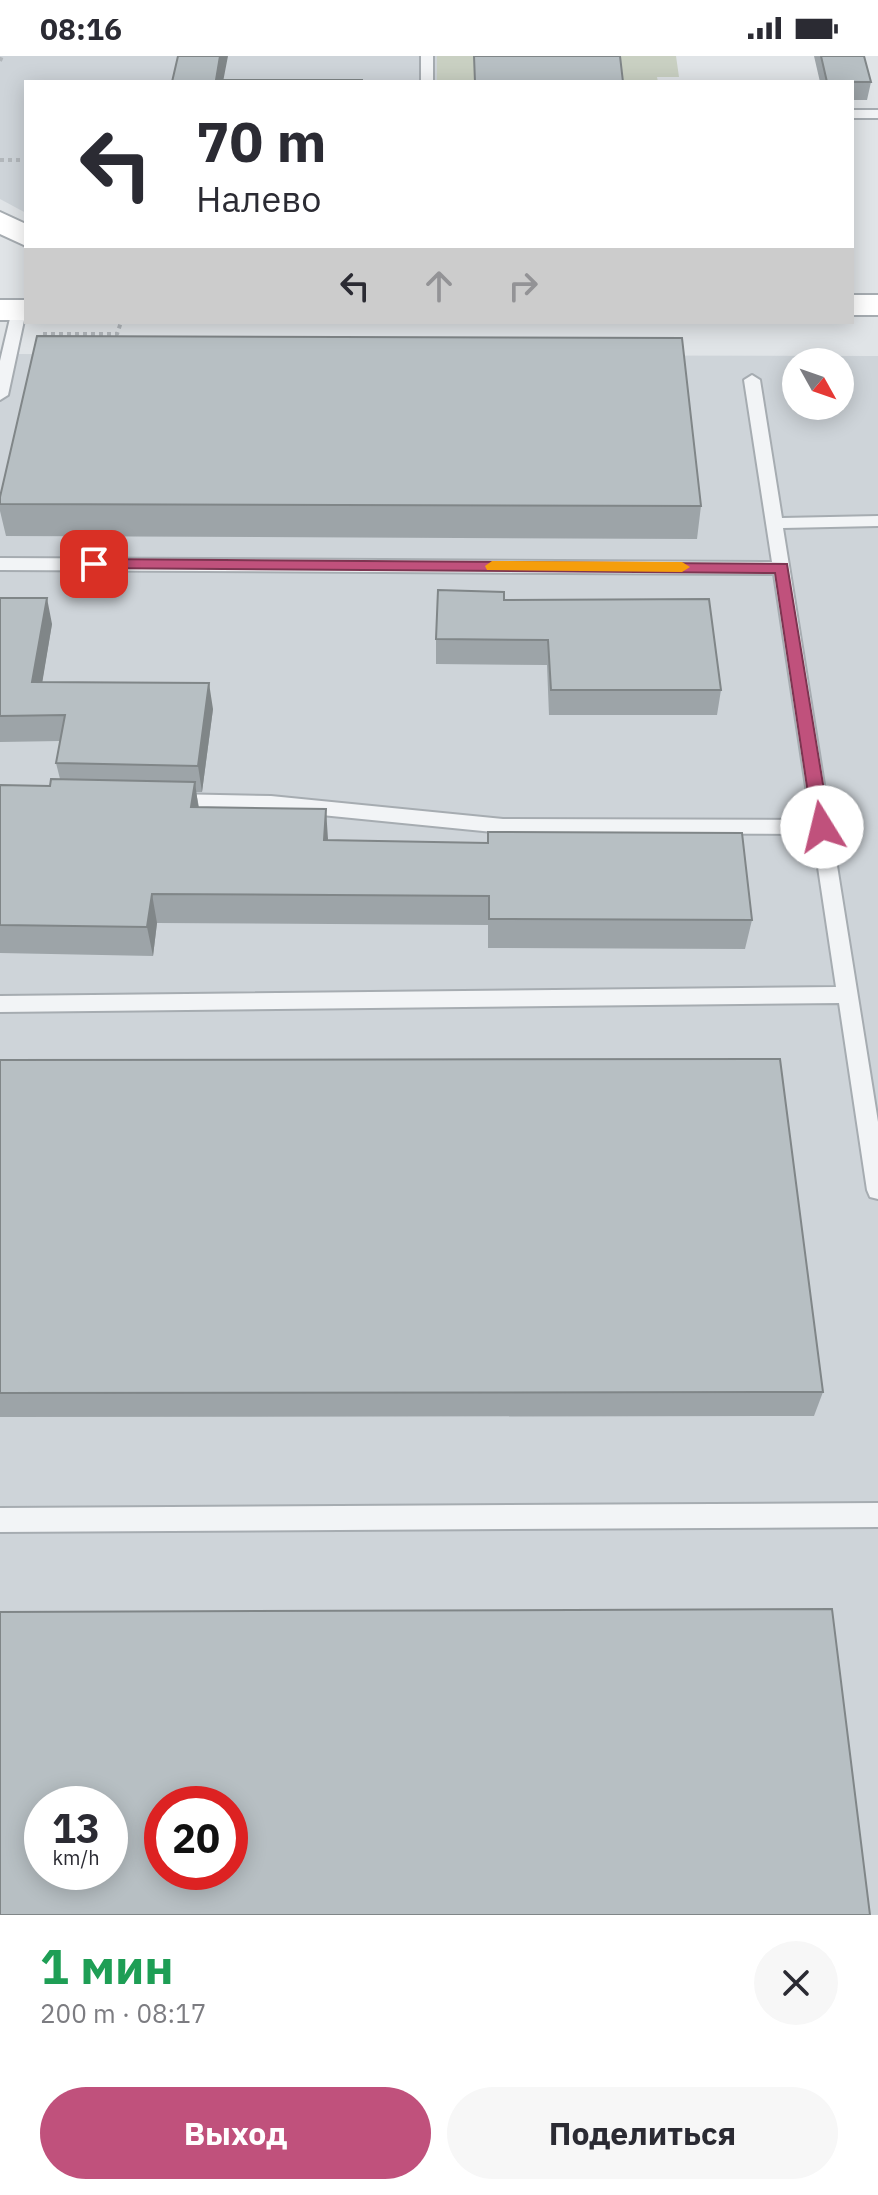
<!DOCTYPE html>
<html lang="ru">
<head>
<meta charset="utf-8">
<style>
	body { margin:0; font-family:"IBM Plex Sans",sans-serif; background:#f7f7f7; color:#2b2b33; height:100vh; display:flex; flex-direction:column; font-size:30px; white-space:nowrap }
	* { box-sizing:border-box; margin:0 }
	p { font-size:26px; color:#7c7c81 }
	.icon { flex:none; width:44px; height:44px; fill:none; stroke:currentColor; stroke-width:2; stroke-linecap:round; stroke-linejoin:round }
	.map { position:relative; height:1859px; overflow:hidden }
	.side { display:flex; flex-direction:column; background:#fff; flex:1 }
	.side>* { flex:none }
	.banner { position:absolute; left:24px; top:24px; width:830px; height:244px; border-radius:0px; box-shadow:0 4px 20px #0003; background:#fff; color:#2b2b33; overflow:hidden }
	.needle { width:52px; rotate:130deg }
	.buttons { position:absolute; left:782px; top:292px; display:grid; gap:16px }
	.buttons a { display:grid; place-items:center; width:72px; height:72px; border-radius:50%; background:#fff; box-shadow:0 4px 20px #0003; font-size:40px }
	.speed { position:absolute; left:24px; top:1730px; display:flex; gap:16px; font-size:40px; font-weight:700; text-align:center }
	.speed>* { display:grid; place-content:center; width:104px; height:104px; border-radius:50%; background:#fff; box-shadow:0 4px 20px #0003; line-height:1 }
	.speed small { font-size:20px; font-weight:400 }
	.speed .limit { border:12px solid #d22; background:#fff; color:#111 }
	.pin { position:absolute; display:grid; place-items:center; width:68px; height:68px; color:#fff; margin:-34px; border-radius:16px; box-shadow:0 4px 12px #0006 }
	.me { position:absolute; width:88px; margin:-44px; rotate:351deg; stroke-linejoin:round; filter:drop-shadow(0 0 6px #0008) }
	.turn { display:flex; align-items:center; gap:28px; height:168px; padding:0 40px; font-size:36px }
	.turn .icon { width:104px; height:104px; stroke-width:2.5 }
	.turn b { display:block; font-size:56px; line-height:68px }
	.lanes { display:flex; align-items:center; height:76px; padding:0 40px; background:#0003; justify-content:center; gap:40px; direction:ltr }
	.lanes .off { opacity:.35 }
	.round { display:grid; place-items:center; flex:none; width:84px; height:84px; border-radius:42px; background:#f7f7f7 }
	.summary { display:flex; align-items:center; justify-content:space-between; height:136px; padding:0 40px }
	h1 { font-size:48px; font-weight:800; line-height:60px; color:#1e9e55 }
	.cta { display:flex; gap:16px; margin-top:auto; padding:16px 40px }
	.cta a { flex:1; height:92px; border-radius:48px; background:#c0517c; color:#fff; font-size:32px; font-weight:800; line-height:92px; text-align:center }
	.cta a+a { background:#f7f7f7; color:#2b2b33 }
	.status { display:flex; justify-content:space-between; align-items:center; height:56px; padding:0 40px; background:#fff; direction:ltr }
	.status svg { height:22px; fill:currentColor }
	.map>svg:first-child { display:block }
</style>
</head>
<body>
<div class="status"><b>08:16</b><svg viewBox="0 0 49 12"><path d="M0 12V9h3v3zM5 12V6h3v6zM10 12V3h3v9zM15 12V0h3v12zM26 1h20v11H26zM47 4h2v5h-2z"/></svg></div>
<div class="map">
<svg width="878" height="1859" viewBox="0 0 878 1859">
	<rect width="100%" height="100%" fill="#e0e4e7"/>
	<path fill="#ced4d9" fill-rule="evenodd" d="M0 0H437V26H26V157L0 143Z
		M0 298 878 300V1859H0ZM796 306H840V350H796ZM42 1748H110V1816H42ZM162 1748H230V1816H162Z"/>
	<path fill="#c9d0c2" d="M437 0H676L679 21H657L658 26H437Z"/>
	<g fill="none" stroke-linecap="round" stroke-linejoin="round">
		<g stroke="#a6acb1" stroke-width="4">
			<path id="lane" d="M421 0H433V26H421Z
				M852 54H878V62H852Z
				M19 250 26 255 8 339 0 344V305L12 254Z
				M752 319 760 324 782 462 878 460V470L783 472 878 1066V1143L870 1141 867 1134 839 947 0 956V940L836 931 813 778 503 777 271 754 171 752 162 745 171 738 271 740 503 763 811 764 774 518 0 514V502L772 506 744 324Z
				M878 1447V1471L0 1476V1452Z"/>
		</g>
		<g stroke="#a6acb1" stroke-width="4">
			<path id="secondary" d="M0 156 26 168V190L0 178Z
				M852 239H878V259H852Z
				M0 244H26V264H0Z"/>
		</g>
		<path stroke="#b2b7bb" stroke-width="4" stroke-dasharray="4 4" stroke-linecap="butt" d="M0 5 2 0
			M0 104H26
			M43 278H117L121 266"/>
		<use href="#lane" fill="#f2f4f6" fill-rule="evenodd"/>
		<use href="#secondary" fill="#fff" fill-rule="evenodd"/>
	</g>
	<path fill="#9da4a8" d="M814 0H864L871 26 867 44H852V26H820Z
		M0 441 701 450 697 483 6 480 0 455Z
		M0 542 52 568 42 626 213 653 202 736H196L199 751 328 784 752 864 745 893 488 892V869L157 867 153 900 0 897V729L50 730 60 723 56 707 60 685 0 686Z
		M504 544 721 634 717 659H549L547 609 436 608V583Z
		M0 1004 823 1336 814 1360 0 1361Z"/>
	<path fill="#808688" d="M220 0H228L223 26H216Z
		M47 542 52 568 38 652 32 626Z
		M209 627 213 653 202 736 198 710Z
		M195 726 199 756 191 751Z
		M326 753 328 783 326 814 324 784Z
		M152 838 157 867 153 900 147 871Z"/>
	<path fill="#b7bfc3" stroke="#808688" stroke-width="2" fill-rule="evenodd" d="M178 0H220L216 24H362V26H172Z
		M474 0H620L623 26H475Z
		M821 0H864L871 26H827Z
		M37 280 682 282 701 450 0 448V441Z
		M438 534 504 536V544L709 543 721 634H551L548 584 436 583Z
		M0 542H47L32 626 209 627 198 710 56 707 65 659 0 660Z
		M51 723 195 726 191 751 326 753 324 784 488 787V776L742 777 752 864 489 863V840L152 838 147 871 0 869V729L50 730Z
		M780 1003 823 1336 0 1337V1004Z
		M832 1553 870 1859H0V1556ZM42 1748H110V1816H42ZM162 1748H230V1816H162Z"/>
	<path fill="#c0517c" stroke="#7d3551" stroke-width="2" d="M94 503 787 508 830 771 822 778 813 771 775 517 88 512 86 508Z"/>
	<path fill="#f59e0b" d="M492 505 682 506 690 511 682 516 487 514 485 510Z"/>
</svg>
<div class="buttons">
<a><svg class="needle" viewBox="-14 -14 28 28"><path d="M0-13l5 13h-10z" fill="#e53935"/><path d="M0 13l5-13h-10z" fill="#7c7c81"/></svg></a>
</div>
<div class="speed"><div>13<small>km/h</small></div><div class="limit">20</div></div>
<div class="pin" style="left:94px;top:508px;background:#d93025"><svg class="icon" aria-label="arrive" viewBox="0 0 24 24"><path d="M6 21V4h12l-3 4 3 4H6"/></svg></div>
<svg class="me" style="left:822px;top:771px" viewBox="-20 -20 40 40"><circle r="19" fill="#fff"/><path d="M0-13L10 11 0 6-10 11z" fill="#c0517c"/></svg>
<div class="banner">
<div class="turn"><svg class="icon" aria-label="left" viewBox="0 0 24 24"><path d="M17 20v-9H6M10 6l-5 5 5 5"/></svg><div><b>70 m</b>Налево</div></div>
<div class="lanes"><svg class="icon" aria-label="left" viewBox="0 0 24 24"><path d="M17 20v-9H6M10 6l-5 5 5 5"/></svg><svg class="icon off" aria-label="ahead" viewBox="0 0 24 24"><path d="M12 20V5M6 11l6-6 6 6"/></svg><svg class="icon off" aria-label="right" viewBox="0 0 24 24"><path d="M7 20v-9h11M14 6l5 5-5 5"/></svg></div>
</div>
</div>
<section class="side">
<div class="summary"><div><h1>1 мин</h1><p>200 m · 08:17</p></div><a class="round"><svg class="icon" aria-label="close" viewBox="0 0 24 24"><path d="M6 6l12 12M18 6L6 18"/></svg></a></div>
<div class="cta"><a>Выход</a><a>Поделиться</a></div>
</section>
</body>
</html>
